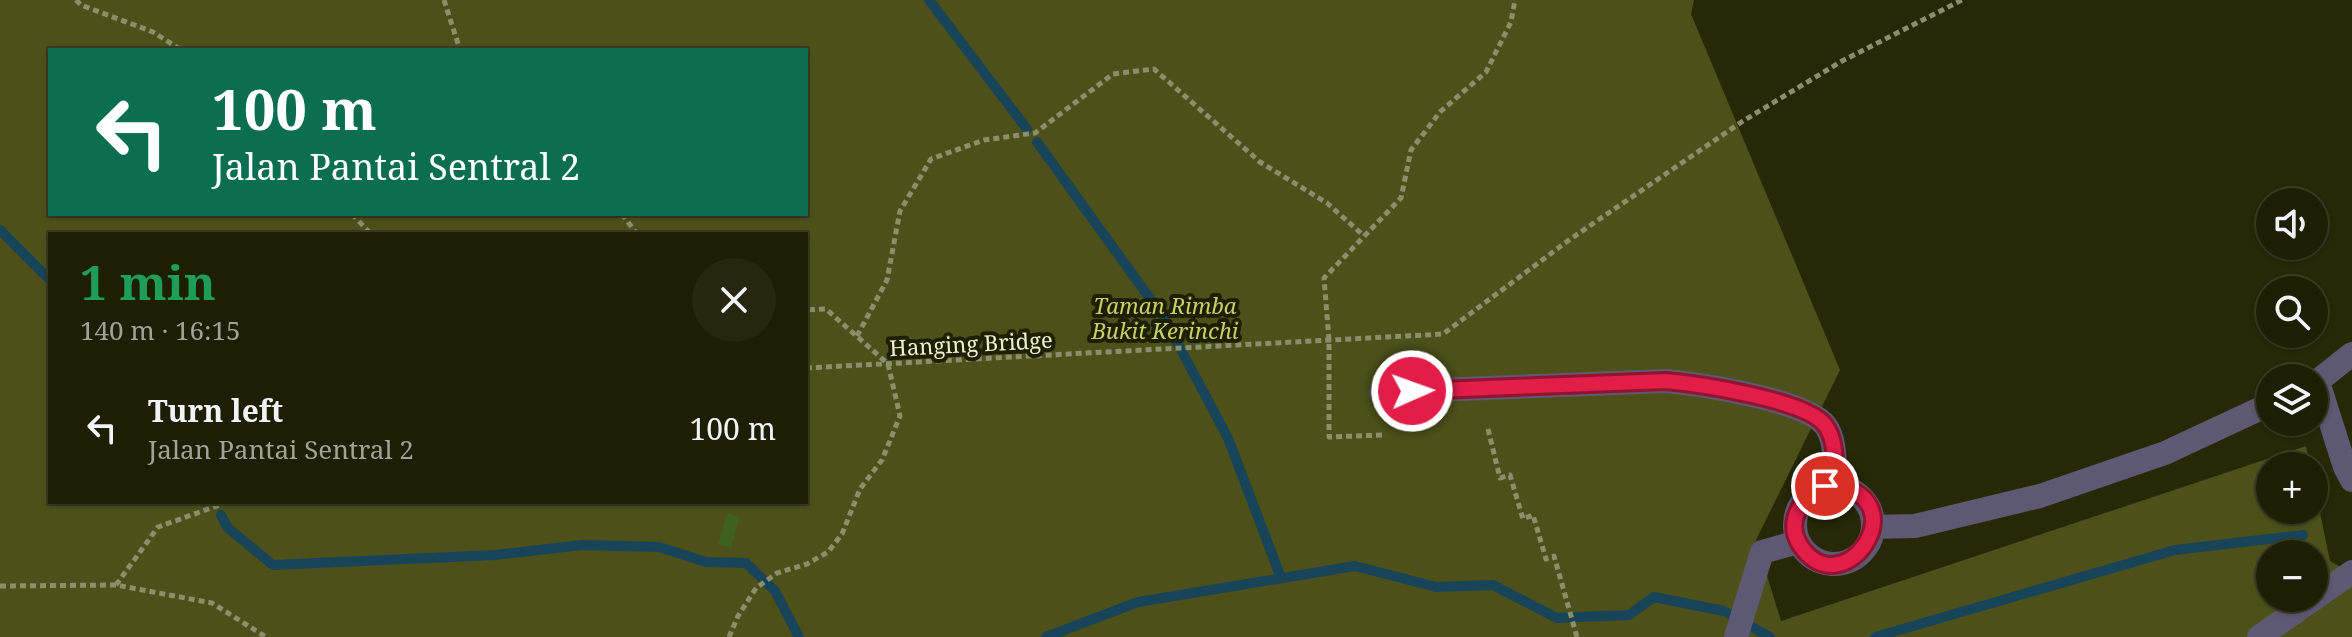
<!DOCTYPE html>
<html lang="en">
<head>
<meta charset="utf-8">
<style>
	body { margin:0; font-family:"Noto Serif",serif; background:#25270e; color:#f1f3f6; height:100vh; display:flex; flex-direction:column; font-size:30px; white-space:nowrap }
	* { box-sizing:border-box; margin:0 }
	p { font-size:26px; color:#a0a29a }
	.icon { flex:none; width:44px; height:44px; fill:none; stroke:currentColor; stroke-width:2; stroke-linecap:round; stroke-linejoin:round }
	.map { position:relative; flex:1; overflow:hidden }
	.sheet { position:absolute; left:48px; top:232px; width:760px; height:272px; display:flex; flex-direction:column; background:#1c1f04; border-radius:0px; box-shadow:0 2px 6px #0004,0 0 0 2px #3a3d26 }
	.sheet>* { flex:none }
	.top-card { position:absolute; left:48px; top:48px; width:760px; height:168px; border-radius:0px; box-shadow:0 2px 6px #0004,0 0 0 2px #3a3d26; background:#0b6e4f; color:#fff; overflow:hidden }
	.controls { position:absolute; left:2256px; top:188px; display:grid; gap:16px }
	.controls a { display:grid; place-items:center; width:72px; height:72px; border-radius:50%; background:#1c1f04; box-shadow:0 2px 6px #0004,0 0 0 2px #3a3d26; font-size:40px }
	.pin { position:absolute; display:grid; place-items:center; width:68px; height:68px; color:#fff; margin:-34px; border:4px solid #fff; border-radius:50%; box-shadow:0 2px 8px #0007 }
	.me { position:absolute; width:88px; margin:-44px; rotate:88deg; stroke-linejoin:round; filter:drop-shadow(0 0 6px #0008) }
	.turn { display:flex; align-items:center; gap:28px; height:168px; padding:0 32px; font-size:36px }
	.turn .icon { width:104px; height:104px; stroke-width:2.5 }
	.turn b { display:block; font-size:56px; line-height:68px }
	.round { display:grid; place-items:center; flex:none; width:84px; height:84px; border-radius:42px; background:#25270e }
	.overview { display:flex; align-items:center; justify-content:space-between; height:136px; padding:0 32px }
	h1 { font-size:48px; font-weight:700; line-height:60px; color:#1e9e55 }
	ul { padding:0; list-style:none }
	li { display:flex; align-items:center; gap:24px; height:120px; padding:0 32px }
	li div { flex:1 }
	li b { display:block; font-size:30px }
	li em { font-style:normal }
	.map>svg:first-child { display:block }
</style>
</head>
<body>
<div class="map">
<svg width="2352" height="637" viewBox="0 0 2352 637">
	<rect width="100%" height="100%" fill="#262905"/>
	<path fill="#4d5119" fill-rule="evenodd" d="M0 0H1694L1691 14 1840 370 1756 540 1781 621 2306 446 2310 466H2270V510H2314V484L2330 561 2352 573V637H0ZM50 50H806V214H50ZM50 234H806V502H50ZM2270 554H2314V598H2270Z"/>
	<g fill="none" stroke-linecap="round" stroke-linejoin="round">
		<path stroke="#174459" stroke-width="10" d="M929 0 1027 129
			M1037 142 1164 318 1228 438 1281 578
			M0 230 50 280
			M221 515 227 527 273 565 495 555 582 545 659 547 706 562 746 563 775 591 799 637
			M1046 637 1138 602 1355 566 1436 587 1493 585 1557 618 1629 615 1654 597 1724 611 1770 637
			M1875 637 2175 550 2303 535"/>
	</g>
	<path fill="#3f6120" d="M727 513 740 517 731 548 718 544Z"/>
	<g fill="none" stroke-linecap="round" stroke-linejoin="round">
		<path stroke="#8b8e6b" stroke-width="5" stroke-dasharray="6 4" stroke-linecap="butt" d="M76 0 81 5 153 32 181 50
			M444 0 460 50
			M352 214 371 234
			M622 214 637 234
			M857 336 887 280 900 211 931 159 984 140 1035 133 1113 74 1154 69 1260 162 1327 203 1363 235
			M806 368 1443 334 1569 240 1743 121 1842 61 1962 0
			M1488 429 1500 478 1510 475 1523 519 1533 515 1546 559 1554 556 1577 637
			M1382 435 1329 437V340L1324 278 1401 198 1411 150 1440 112 1486 72 1511 22 1515 0
			M116 585 158 527 228 502
			M0 586 116 585 212 603 266 637
			M729 637 738 616 756 588 777 573 807 564 828 552 842 534 860 489 882 460 900 416 888 364 826 309 806 310"/>
		<path stroke="#5e5972" stroke-width="24" d="M2318 382 2345 467 2352 480
			M2314 384 2352 354
			M1381 392 1666 381C1699 384 1806 400 1825 425 1837 440 1834 467 1836 486
			M1795 525a39 39 0 1 1 78 0a39 39 0 1 1-78 0Z
			M1873 527 1915 526 2040 496 2165 453 2270 404
			M1736 637 1762 552 1798 542
			M2259 637 2352 572"/>
	</g>
	<g fill="none" stroke-linecap="round" stroke-linejoin="round">
		<g stroke="#92132f" stroke-width="20">
			<path id="route" d="M1412 391 1666 381C1699 384 1806 400 1825 425 1837 440 1835 468 1836 486 1919 500 1842 609 1800 545 1785 521 1802 496 1825 486"/>
		</g>
		<use href="#route" stroke="#e11d48" stroke-width="14"/>
	</g>
	<g text-anchor="middle" stroke-width="8" stroke-linejoin="round" paint-order="stroke">
		<g font-size="22" font-style="italic" fill="#c7cf65" stroke="#1d1f00">
			<text x="1165" y="314">Taman Rimba<tspan x="1165" dy="25">Bukit Kerinchi</tspan></text>
		</g>
		<g font-size="22" fill="#ecf0ce" stroke="#1d1f00">
			<text transform="translate(971 344) rotate(-3)" y="8">Hanging Bridge</text>
		</g>
	</g>
</svg>
<div class="controls">
<a><svg class="icon" aria-label="sound" viewBox="0 0 24 24"><path d="M4 9h4l5-4v14l-5-4H4zM17 9q2 3 0 6"/></svg></a>
<a><svg class="icon" aria-label="search" viewBox="0 0 24 24"><circle cx="10" cy="10" r="6"/><path d="M15 15l6 6"/></svg></a>
<a><svg class="icon" aria-label="layers" viewBox="0 0 24 24"><path d="M12 4l9 5-9 5-9-5zM3 14l9 5 9-5"/></svg></a>
<a>+</a>
<a>−</a>
</div>
<div class="pin" style="left:1825px;top:486px;background:#d93025"><svg class="icon" aria-label="arrive" viewBox="0 0 24 24"><path d="M6 21V4h12l-3 4 3 4H6"/></svg></div>
<svg class="me" style="left:1412px;top:391px" viewBox="-20 -20 40 40"><circle r="17" fill="#e11d48" stroke="#fff" stroke-width="3"/><path d="M0-11L8 9 0 5-8 9z" fill="#fff"/></svg>
<div class="top-card">
<div class="turn"><svg class="icon" aria-label="left" viewBox="0 0 24 24"><path d="M17 20v-9H6M10 6l-5 5 5 5"/></svg><div><b>100 m</b>Jalan Pantai Sentral 2</div></div>
</div>
<section class="sheet">
<div class="overview"><div><h1>1 min</h1><p>140 m · 16:15</p></div><a class="round"><svg class="icon" aria-label="close" viewBox="0 0 24 24"><path d="M6 6l12 12M18 6L6 18"/></svg></a></div>
<ul>
<li><svg class="icon" aria-label="left" viewBox="0 0 24 24"><path d="M17 20v-9H6M10 6l-5 5 5 5"/></svg><div><b>Turn left</b><p>Jalan Pantai Sentral 2</p></div><em>100 m</em></li>
</ul>
</section>
</div>
</body>
</html>
